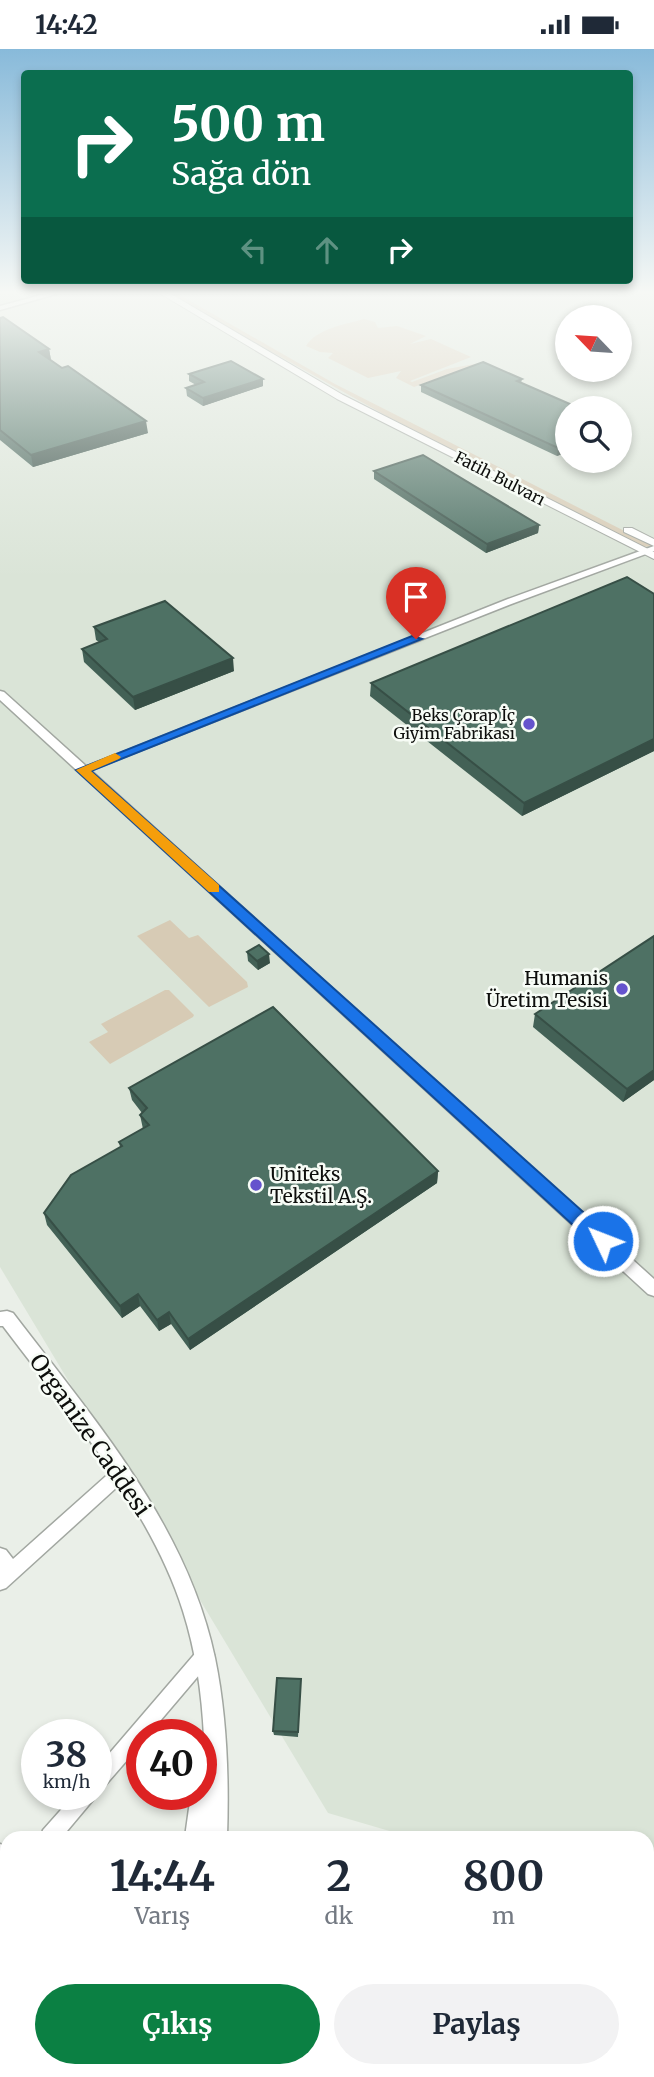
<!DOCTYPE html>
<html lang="tr">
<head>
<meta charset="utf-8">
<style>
	body { margin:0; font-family:Merriweather,serif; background:#f2f2f3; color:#1f2937; height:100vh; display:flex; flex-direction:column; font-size:26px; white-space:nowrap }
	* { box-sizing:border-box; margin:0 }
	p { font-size:23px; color:#747a83 }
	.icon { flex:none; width:38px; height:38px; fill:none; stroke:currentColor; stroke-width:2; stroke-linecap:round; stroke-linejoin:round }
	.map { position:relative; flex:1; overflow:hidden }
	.sheet { position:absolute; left:0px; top:1782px; width:654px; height:247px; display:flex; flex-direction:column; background:#fff; border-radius:21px 21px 0 0; box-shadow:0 4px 10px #0003 }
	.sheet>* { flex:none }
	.hud { position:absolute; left:21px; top:21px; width:612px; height:214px; border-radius:7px; box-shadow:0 4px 10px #0003; background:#0b6e4f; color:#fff; overflow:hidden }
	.needle { width:46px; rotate:295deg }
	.tools { position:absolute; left:555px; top:256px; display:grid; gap:14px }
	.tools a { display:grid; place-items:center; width:77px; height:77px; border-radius:50%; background:#fff; box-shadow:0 4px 10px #0003; font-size:35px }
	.speed { position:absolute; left:21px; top:1670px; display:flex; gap:14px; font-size:35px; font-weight:700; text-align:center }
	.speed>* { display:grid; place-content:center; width:91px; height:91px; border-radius:50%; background:#fff; box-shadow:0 4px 10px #0003; line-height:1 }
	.speed small { font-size:18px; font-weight:400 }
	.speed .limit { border:10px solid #d22; background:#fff; color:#111 }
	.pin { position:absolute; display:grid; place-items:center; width:60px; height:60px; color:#fff; margin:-72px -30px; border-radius:50% 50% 50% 0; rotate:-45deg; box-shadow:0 0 7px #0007 }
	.pin .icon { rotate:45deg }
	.me { position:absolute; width:77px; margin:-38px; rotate:313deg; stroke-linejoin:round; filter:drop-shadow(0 0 5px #0008) }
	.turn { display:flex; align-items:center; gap:24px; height:147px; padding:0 35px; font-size:32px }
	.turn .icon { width:91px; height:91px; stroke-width:2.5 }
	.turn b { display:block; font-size:49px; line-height:60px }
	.lanes { display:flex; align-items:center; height:66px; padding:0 35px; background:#0003; justify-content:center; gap:35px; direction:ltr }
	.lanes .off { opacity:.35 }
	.eta { display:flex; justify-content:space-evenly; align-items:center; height:119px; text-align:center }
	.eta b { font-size:42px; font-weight:700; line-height:49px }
	.action { display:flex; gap:14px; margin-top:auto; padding:14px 35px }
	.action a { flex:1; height:80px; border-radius:42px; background:#0b8043; color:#fff; font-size:28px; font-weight:700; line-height:80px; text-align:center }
	.action a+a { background:#f2f2f3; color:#1f2937 }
	.status { display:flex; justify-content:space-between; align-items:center; height:49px; padding:0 35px; background:#fff; direction:ltr }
	.status svg { height:19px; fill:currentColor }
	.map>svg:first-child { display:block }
</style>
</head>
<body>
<div class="status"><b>14:42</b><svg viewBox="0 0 49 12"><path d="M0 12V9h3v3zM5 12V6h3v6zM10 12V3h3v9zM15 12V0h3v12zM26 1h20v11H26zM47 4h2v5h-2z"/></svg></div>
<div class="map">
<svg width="654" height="2028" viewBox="0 0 654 2028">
	<rect width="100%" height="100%" fill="#eaefe8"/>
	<path fill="#dae4d7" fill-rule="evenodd" d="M0 245H654V1863L648 1861V1788H410L328 1764 0 1218ZM567 268H620V320H567ZM567 359H620V411H567Z"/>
	<path fill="#d7cbb5" d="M168 245H178L335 335 654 497 643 498 392 370Z
		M364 270 375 273 378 279 397 277 426 287 410 295 431 290 471 308 410 332 412 333 447 320 480 314 414 338 396 329 401 322 368 329 328 309 333 304 320 303 306 297C316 280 346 275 364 270Z
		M170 871 189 889 198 886 247 933 248 938 209 958 137 887Z
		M165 941H169L194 966 193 968 110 1015 89 993 108 983 101 975Z
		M206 2021H291L281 2028H205Z"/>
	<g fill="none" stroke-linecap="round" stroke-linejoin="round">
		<g stroke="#a2a7a1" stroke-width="3">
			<path id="minor" d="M45 245H56L0 261V257Z
				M654 497V502L514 554 86 723 83 724 78 721 508 550Z
				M121 1416 127 1419 129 1424 127 1429 6 1539 0 1541V1499L6 1501 13 1510 115 1419Z
				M205 1597 211 1600 214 1606 211 1612 149 1685H142V1694L102 1740 96 1743V1720L199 1600Z
				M75 1745H96L93 1751 62 1788H41L43 1781Z
				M0 1795 7 1798V1823L0 1820Z
				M7 1830V1854L0 1858V1834Z
				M439 2021H459L461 2028H441Z
				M610 2021H630L632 2028H612Z"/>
		</g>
		<g stroke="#a2a7a1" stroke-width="3">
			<path id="tertiary" d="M0 642 4 643 654 1230V1247L648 1245 0 651Z
				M7 1262 13 1264C93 1369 187 1476 215 1609 227 1667 229 1730 227 1788H185L191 1745H201V1690L204 1688C202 1645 196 1603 183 1562 151 1460 67 1362 3 1277H0V1263Z
				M648 1929 654 1930V1952L648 1951Z
				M7 1939V1961L0 1963V1941Z
				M648 1968 654 1969V1993L648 1991Z
				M146 2021H170L169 2028H145Z
				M179 2021H203L202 2028H178Z
				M301 2021H332L329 2028H298Z"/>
		</g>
		<g stroke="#a2a7a1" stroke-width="2">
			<path id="secondary" d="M161 245H171L343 346 654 503V510L337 350Z
				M624 479H632L654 490V497L624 483Z"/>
		</g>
		<use href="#minor" fill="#fff" fill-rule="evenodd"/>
		<use href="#tertiary" fill="#fff" fill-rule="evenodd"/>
		<use href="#secondary" fill="#fff" fill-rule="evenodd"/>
	</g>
	<path fill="#436156" d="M0 269 49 300 51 311 148 384 33 418 0 391Z
		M189 325 263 337 203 357 187 347 186 339 196 336 189 332Z
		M522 330 521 334 567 359V403L557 407 421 343V336Z
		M374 422 539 476 538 484 486 504 374 430Z
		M654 545V702L522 767 370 647 371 634Z
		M94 578 234 622 135 661 84 613 82 600 99 593 96 591Z
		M654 887V1031L623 1053 533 978 535 965Z
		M247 903 270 914 258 921 248 912Z
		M129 1039 438 1122 437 1134 190 1301 171 1275 159 1282 140 1257 122 1269 47 1176 44 1164 120 1098 119 1093 143 1080 140 1066 142 1064 132 1051Z
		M301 1630 298 1688 274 1686 273 1682Z"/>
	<path fill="#374f46" d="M49 300 51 311 39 303Z
		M263 330V337L203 357V349Z
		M146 372 148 384 33 418 31 406Z
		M567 396V403L557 407 558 399Z
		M539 476 538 484 486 504 487 495Z
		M233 609 234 622 135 661 133 648Z
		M654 690V702L522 767 524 754Z
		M269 905 270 914 258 921 257 912Z
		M654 1021V1031L623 1053 627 1040Z
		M438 1122 437 1134 190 1301 188 1290Z
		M138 1245 140 1257 122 1269 120 1257Z
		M169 1263 171 1275 159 1282 157 1271Z"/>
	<path fill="#4e7164" stroke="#374f46" stroke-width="2" d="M3 268 49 300 39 303 62 319 68 317 146 372 31 406 0 381V269Z
		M231 312 263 330 203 349 186 339 204 333 189 325Z
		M483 313 522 330 517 332 579 359H567V396L558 399 421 336Z
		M423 406 539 476 487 495 374 422Z
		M627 528 654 545V690L524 754 371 634Z
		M165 552 233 609 133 648 82 600 107 590 94 578Z
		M654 887V1021L627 1040 535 965Z
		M259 896 269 905 257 912 247 903Z
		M273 958 438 1122 188 1290 169 1263 157 1271 138 1245 120 1257 44 1164 71 1126 122 1097 119 1093 149 1076 140 1066 147 1059 129 1039Z
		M277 1629 301 1630 298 1683 273 1682Z"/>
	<linearGradient id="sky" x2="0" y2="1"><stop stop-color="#88bada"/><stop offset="0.46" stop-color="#f6f8f5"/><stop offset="1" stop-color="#f6f8f5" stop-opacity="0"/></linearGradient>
	<rect width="654" height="529" fill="url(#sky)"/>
	<path fill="#1a73e8" stroke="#114b97" stroke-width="2" d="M412 587 422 590 91 722 610 1187 612 1192 610 1198 603 1200 597 1198 76 721Z"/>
	<path fill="#f59e0b" d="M115 704 121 708 119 710 91 722 219 836V843H209L76 721Z"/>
	<g fill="#6553cd" stroke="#f7fcf6" stroke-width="2.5">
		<circle cx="529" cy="675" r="7"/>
		<circle cx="622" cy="940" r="7"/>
		<circle cx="256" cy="1136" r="7"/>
	</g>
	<g text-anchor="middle" stroke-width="5" stroke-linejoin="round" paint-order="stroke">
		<g font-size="16" fill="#0d0e0c" stroke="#f7fcf6">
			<text transform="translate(500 429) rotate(27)" y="6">Fatih Bulvarı</text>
		</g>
		<g font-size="16" fill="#0d0e0c" stroke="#f7fcf6" text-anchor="end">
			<text x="515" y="672">Beks Çorap İç<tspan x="515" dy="18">Giyim Fabrikası</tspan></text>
		</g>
		<g font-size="19" fill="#0d0e0c" stroke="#f7fcf6" text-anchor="end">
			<text x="608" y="936">Humanis<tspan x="608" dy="22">Üretim Tesisi</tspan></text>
			<text x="270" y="1132" text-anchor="start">Uniteks<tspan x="270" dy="22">Tekstil A.Ş.</tspan></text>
		</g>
		<g font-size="23" fill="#0d0e0c" stroke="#f7fcf6">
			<text transform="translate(90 1386) rotate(55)" y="8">Organize Caddesi</text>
		</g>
	</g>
</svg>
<div class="tools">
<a><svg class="needle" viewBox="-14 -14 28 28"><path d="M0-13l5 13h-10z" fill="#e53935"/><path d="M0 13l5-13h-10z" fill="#747a83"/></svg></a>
<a><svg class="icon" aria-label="search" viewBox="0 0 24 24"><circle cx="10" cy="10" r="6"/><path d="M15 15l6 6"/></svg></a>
</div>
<div class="speed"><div>38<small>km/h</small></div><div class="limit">40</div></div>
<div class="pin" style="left:416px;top:590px;background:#d93025"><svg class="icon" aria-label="arrive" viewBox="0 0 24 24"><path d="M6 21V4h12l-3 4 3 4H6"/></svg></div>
<svg class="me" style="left:603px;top:1192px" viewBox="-20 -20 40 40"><circle r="17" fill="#1a73e8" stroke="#fff" stroke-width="3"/><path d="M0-11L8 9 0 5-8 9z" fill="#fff"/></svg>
<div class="hud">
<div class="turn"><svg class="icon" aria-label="right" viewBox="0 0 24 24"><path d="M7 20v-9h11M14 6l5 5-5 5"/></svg><div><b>500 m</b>Sağa dön</div></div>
<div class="lanes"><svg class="icon off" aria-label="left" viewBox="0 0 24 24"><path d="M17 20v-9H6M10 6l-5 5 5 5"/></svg><svg class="icon off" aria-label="ahead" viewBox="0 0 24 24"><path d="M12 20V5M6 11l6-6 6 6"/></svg><svg class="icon" aria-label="right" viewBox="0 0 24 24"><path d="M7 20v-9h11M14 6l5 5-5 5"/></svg></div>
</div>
<section class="sheet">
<div class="eta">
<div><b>14:44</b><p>Varış</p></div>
<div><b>2</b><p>dk</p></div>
<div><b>800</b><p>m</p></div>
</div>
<div class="action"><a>Çıkış</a><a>Paylaş</a></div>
</section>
</div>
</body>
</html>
